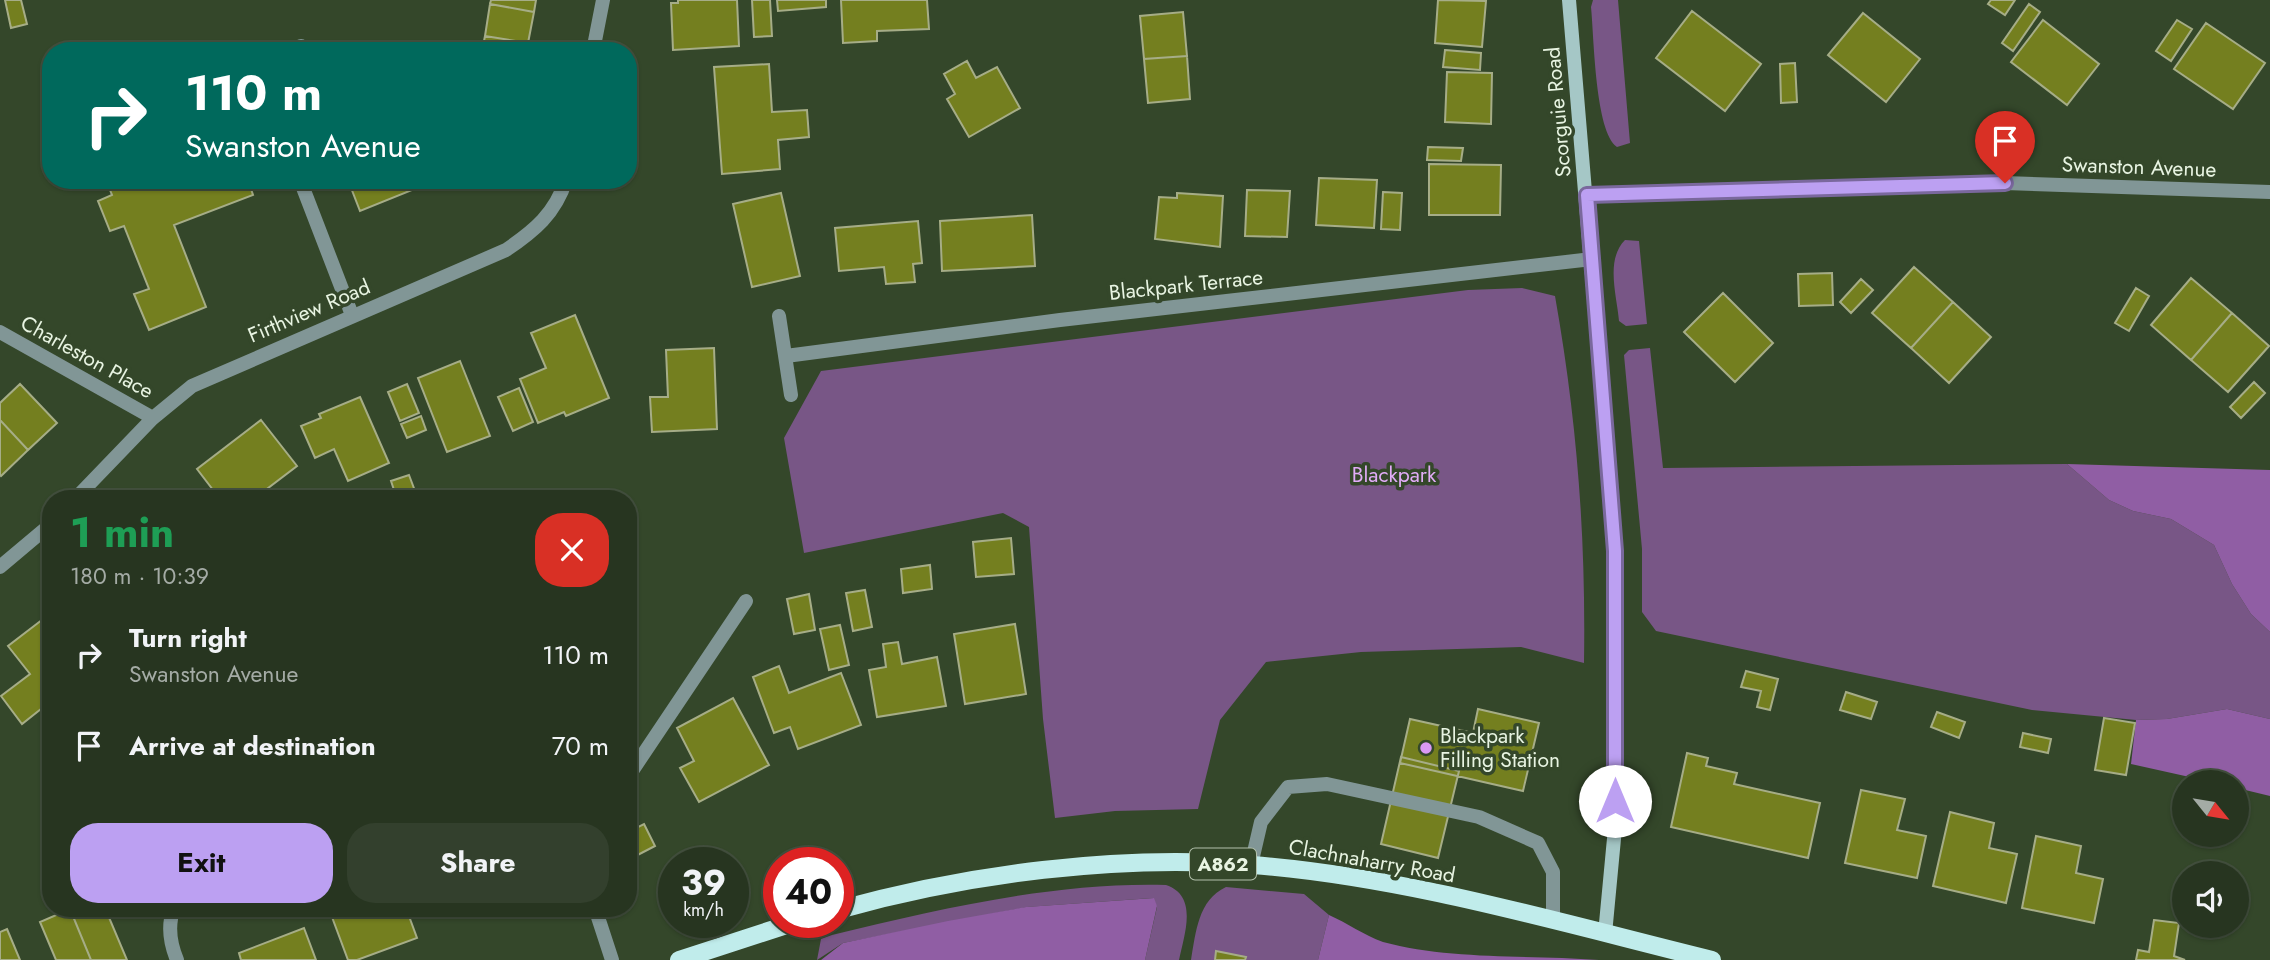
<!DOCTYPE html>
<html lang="en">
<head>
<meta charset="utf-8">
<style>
	body { margin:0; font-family:Jost,sans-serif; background:#33402d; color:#f1f3f6; height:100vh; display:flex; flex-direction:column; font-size:26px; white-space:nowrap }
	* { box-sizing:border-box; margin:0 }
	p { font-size:23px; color:#a4aba5 }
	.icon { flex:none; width:38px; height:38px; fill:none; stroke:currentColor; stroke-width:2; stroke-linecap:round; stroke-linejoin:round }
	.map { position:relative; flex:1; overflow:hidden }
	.drawer { position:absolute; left:42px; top:490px; width:595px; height:427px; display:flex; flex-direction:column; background:#273520; border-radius:28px; box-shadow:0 2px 5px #0004,0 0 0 2px #43503e }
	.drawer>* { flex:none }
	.banner { position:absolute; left:42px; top:42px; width:595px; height:147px; border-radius:28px; box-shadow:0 2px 5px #0004,0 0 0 2px #43503e; background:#00695c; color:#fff; overflow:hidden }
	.needle { width:46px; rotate:120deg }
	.controls { position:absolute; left:2172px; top:770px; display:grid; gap:14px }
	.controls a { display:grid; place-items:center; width:77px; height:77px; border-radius:50%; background:#273520; box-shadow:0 2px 5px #0004,0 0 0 2px #43503e; font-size:35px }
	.speed { position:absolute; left:658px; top:847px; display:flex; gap:14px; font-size:35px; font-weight:700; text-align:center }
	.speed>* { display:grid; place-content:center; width:91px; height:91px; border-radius:50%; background:#273520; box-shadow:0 2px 5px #0004,0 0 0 2px #43503e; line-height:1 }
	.speed small { font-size:18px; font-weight:400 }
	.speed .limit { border:10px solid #d22; background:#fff; color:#111 }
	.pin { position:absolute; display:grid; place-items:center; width:60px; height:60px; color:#fff; margin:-72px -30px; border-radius:50% 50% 50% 0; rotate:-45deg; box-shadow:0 0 7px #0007 }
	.pin .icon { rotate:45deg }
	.me { position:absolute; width:77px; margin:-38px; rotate:0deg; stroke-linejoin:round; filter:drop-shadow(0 0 5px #0008) }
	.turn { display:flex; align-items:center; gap:24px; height:147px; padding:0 28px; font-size:32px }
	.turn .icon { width:91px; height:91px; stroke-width:2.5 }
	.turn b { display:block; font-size:49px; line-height:60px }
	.round { display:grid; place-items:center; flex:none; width:74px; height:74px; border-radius:28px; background:#33402d }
	.overview { display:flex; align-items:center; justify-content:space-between; height:119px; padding:0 28px }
	h1 { font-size:42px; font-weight:700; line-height:52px; color:#1e9e55 }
	.cta { display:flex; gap:14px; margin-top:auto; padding:14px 28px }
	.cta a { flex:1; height:80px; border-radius:28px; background:#bca0f2; color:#111; font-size:28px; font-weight:700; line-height:80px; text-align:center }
	.cta a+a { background:#33402d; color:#f1f3f6 }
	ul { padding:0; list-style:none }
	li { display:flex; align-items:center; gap:21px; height:91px; padding:0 28px }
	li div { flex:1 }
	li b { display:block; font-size:26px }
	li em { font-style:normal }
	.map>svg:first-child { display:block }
</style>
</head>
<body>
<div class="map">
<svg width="2270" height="960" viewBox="0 0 2270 960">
	<rect width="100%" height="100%" fill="#34472a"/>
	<path fill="#785686" d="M1593 0H1618L1630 143 1617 147C1595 132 1594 36 1591 7Z
		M1625 240 1639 241 1647 324 1626 326 1619 321C1617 296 1605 260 1625 240Z
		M1522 288 1555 296C1577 420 1586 536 1584 663L1521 647 1361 652 1266 662 1220 720 1198 809 1115 811 1055 818 1043 719 1029 527 1003 513 804 553 784 438 821 371 1468 290Z
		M1650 348 1663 468 2067 464 2109 500 2133 511 2171 519 2214 545 2232 584 2251 614 2270 632V719L2227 709 2167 719 2136 720 2032 710 1656 631 1642 612V549L1624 355 1629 350Z
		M1166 885C1199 896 1184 935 1179 960H1145L1157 907 1153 898 1027 907 843 943 817 960 821 939 832 935C940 909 1054 882 1166 885Z
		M1226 887 1304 894 1329 915 1318 960H1191C1196 932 1198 900 1226 887Z"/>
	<path fill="#905ea4" d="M2067 464 2270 470V632L2251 614 2232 584 2214 545 2171 519 2133 511 2109 500Z
		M2227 709 2270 719V796L2237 788 2236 782H2212L2131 764 2136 720 2167 719Z
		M1154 898 1157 906 1145 960H821L843 943 948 921 1026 907Z
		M1329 915C1347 923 1364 935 1383 942 1449 960 1530 955 1599 960H1318Z"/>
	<path fill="#747f1f" stroke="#a6ad87" stroke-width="2" d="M5 0H21L27 24 11 28Z
		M491 0H536L534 12 490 4Z
		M678 0H737L739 46 673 50 671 3H678Z
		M752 0H770L772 36 754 37Z
		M777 0H826V7L778 11Z
		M841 0H927L929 29 877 31V41L843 43Z
		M1438 0 1486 1 1482 47 1435 43Z
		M1991 0H2015L2005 15 1988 4Z
		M490 4 534 12 528 43 485 36Z
		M2029 4 2040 12 2013 51 2002 43Z
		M1692 11 1761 64 1725 111 1656 58Z
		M1183 12 1187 56 1144 59 1140 16Z
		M1863 13 1920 59 1886 102 1828 55Z
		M2043 20 2099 64 2067 105 2011 62Z
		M2177 20 2192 29 2171 61 2156 51Z
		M2206 23 2265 63 2233 109 2174 69Z
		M485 36 528 43 527 51H482Z
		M1445 50 1481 53 1480 70 1443 67Z
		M1187 56 1190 99 1148 103 1144 59Z
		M967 61 976 78 997 67 1020 108 969 137 947 99 955 94 944 74Z
		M1795 63 1797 102 1781 103 1780 64Z
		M769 64 772 112 807 110 809 137 778 140 780 169 722 174 714 67Z
		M1447 72 1492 73 1491 124 1445 122Z
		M1428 147 1463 148 1461 161 1427 160Z
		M1429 164 1501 165 1500 215H1429Z
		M1319 178 1377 180 1374 228 1316 225Z
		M106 180H248L253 195 174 225 206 307 149 330 134 294 149 289 124 226 110 231 98 201 112 195Z
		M348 180H420L422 186 360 211Z
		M1247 190 1290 191 1287 237 1245 236Z
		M1383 192 1402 193 1400 230 1381 229Z
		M781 193 800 276 752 287 733 204Z
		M1177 193 1223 196 1220 247 1155 239 1159 197 1177 198Z
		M1032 215 1035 266 942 271 940 221Z
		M918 221 922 263 913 264 915 282 886 284 884 267 839 271 835 228Z
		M1914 267 1953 302 1911 348 1872 313Z
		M1832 273 1833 305 1799 306 1798 274Z
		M2191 278 2232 313 2191 360 2151 325Z
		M1861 279 1873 290 1851 313 1840 302Z
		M2136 288 2149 296 2129 331 2115 323Z
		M1723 293 1773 343 1735 382 1684 332Z
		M1953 302 1991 337 1949 383 1911 348Z
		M2232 313 2269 346 2228 392 2191 360Z
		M575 315 609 398 566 416 564 412 538 423 520 379 546 368 531 333Z
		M714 348 717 429 652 432 650 397H668L666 350Z
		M460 361 490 436 447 452 418 378Z
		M2254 382 2265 393 2241 418 2230 407Z
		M20 384 57 423 28 450 0 420V403Z
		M407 384 419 413 400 421 388 392Z
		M519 388 533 422 513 431 498 397Z
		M360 397 389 463 348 481 334 449 315 458 301 426 321 418 319 414Z
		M421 416 426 430 407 438 401 424Z
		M0 420 28 450 1 476 0 475Z
		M261 420 297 466 259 495 262 499H220L197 469Z
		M409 475 418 499H397L391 481Z
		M1011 538 1014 574 976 577 973 542Z
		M930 565 932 589 903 593 901 569Z
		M865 590 872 627 853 631 846 593Z
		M809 594 815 630 794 634 787 599Z
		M51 613V685L45 689 51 701 22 724 1 696 30 674 8 646Z
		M1015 624 1026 694 965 704 954 634Z
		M840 625 849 665 829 670 820 629Z
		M898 642 902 664 937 657 946 706 877 717 869 670 886 667 883 644Z
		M779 666 789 693 841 673 861 725 798 749 790 727 774 733 753 677Z
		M1746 671 1778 679 1770 710 1757 707 1761 691 1741 687Z
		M1846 692 1877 702 1871 719 1840 710Z
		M733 698 769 765 699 802 680 768 694 761 677 728Z
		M1478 709 1539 723 1523 791 1400 763 1410 719 1473 733Z
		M1937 712 1965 722 1959 738 1931 727Z
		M2104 718 2135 723 2126 775 2095 770Z
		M2023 733 2051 739 2048 753 2020 747Z
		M1687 753 1708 758 1706 766 1737 773 1734 784 1820 803 1808 858 1671 827Z
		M1401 757 1459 771 1438 858 1381 844Z
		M1861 790 1905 799 1897 830 1926 836 1917 878 1845 863Z
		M1950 812 1994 823 1989 848 2017 854 2006 903 1933 886Z
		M644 824 655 846 628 860V832Z
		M2036 836 2081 846 2076 873 2103 879 2094 923 2022 908Z
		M105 908 127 960H91L70 909Z
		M406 908 417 938 357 960H348L329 909Z
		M70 909 91 960H56L40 922Z
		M2154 920 2179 923 2174 956 2185 960H2136L2138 950 2149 952Z
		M304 928 316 960H241L239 953Z
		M7 929 20 960H0V932Z
		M1216 951 1246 957 1245 960H1215Z"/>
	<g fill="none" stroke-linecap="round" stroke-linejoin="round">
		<path stroke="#819696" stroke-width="14" d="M288 51 301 46
			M300 180 352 315
			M1251 865 1261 822 1288 787 1327 784 1479 817 1538 843 1553 872V921"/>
		<path stroke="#819696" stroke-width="14" d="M593 51 603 0
			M1587 195 2005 183 2270 192
			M779 316 791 395
			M0 332 153 418
			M786 356 1060 320 1592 259
			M75 499 153 418 192 386 506 250C534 231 555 214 566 180
			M0 567 51 524
			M628 777 746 601
			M174 908C167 926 170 943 177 960
			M595 908 612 960"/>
		<path stroke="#a5c7c6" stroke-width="14" d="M1569 0 1615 551V828L1605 934"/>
		<path stroke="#c0eceb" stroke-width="18" d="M838 910C967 874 1118 854 1252 865 1407 877 1561 923 1712 960
			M679 960 796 922"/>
	</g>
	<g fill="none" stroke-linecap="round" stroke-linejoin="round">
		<g stroke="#7a689d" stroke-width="18">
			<path id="route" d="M1615 801V551L1587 195 2005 183"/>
		</g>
		<use href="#route" stroke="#bca0f2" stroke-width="12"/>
	</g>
	<circle fill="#db99f5" stroke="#34472a" stroke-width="2.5" cx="1426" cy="748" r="7"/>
	<g text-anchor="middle" stroke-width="7" stroke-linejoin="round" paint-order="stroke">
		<rect fill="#34472a" stroke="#b2c0ab" stroke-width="2" x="1190" y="848.5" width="66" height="31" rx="5"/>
		<g font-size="19" font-weight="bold" fill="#e8f4e2">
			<text x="1223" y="871">A862</text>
		</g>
		<g font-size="21" fill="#e8f4e2" stroke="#34472a">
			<text transform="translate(1558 112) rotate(-95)" y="7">Scorguie Road</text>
			<text transform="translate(2139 167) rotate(2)" y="7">Swanston Avenue</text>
			<text transform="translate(1186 285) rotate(-6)" y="7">Blackpark Terrace</text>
			<text transform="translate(309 311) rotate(-23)" y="7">Firthview Road</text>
			<text transform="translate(87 357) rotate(29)" y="7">Charleston Place</text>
			<text transform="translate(1372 861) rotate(10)" y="7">Clachnaharry Road</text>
		</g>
		<g font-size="21" fill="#e2acf8" stroke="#34472a">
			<text x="1394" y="482">Blackpark</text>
		</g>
		<g font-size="21" fill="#e8f4e2" stroke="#34472a" text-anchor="start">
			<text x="1440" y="743">Blackpark<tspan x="1440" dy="24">Filling Station</tspan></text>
		</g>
	</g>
</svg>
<div class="controls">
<a><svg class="needle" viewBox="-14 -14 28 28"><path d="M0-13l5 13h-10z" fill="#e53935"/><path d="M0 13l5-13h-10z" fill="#a4aba5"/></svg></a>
<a><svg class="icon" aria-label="sound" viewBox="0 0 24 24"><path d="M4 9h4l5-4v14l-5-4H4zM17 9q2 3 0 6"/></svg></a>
</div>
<div class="speed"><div>39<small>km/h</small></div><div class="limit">40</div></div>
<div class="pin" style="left:2005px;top:183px;background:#d93025"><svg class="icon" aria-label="arrive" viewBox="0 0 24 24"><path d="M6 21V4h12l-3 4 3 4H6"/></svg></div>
<svg class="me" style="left:1615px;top:801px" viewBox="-20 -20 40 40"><circle r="19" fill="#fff"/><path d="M0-13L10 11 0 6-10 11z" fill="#bca0f2"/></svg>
<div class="banner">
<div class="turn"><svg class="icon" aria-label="right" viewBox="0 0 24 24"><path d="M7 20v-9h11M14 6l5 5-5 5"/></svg><div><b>110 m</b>Swanston Avenue</div></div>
</div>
<section class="drawer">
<div class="overview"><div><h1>1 min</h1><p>180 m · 10:39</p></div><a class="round" style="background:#d93025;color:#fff"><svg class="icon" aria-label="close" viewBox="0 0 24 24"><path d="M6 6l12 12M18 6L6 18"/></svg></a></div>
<ul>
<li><svg class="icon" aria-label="right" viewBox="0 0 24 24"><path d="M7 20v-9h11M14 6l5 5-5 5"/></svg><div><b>Turn right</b><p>Swanston Avenue</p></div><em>110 m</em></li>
<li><svg class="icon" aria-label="arrive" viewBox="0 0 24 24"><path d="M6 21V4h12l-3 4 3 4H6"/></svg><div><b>Arrive at destination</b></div><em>70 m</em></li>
</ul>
<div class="cta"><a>Exit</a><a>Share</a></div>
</section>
</div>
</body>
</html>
